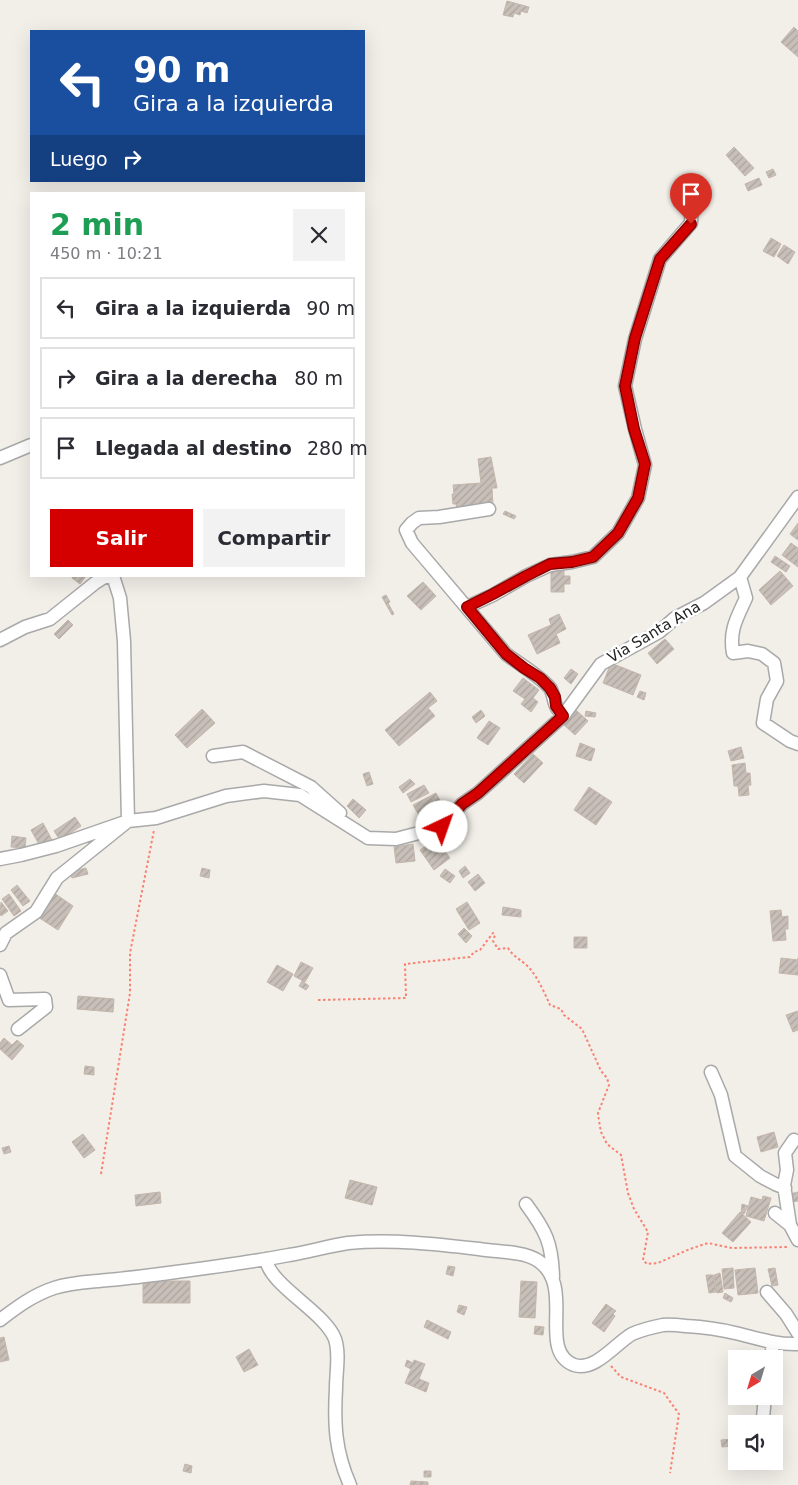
<!DOCTYPE html>
<html lang="es">
<head>
<meta charset="utf-8">
<style>
	body { margin:0; font-family:"DejaVu Sans",sans-serif; background:#f2f2f3; color:#2b2b33; height:100vh; display:flex; flex-direction:column; font-size:19px; white-space:nowrap }
	* { box-sizing:border-box; margin:0 }
	p { font-size:16px; color:#7c7c81 }
	.icon { flex:none; width:28px; height:28px; fill:none; stroke:currentColor; stroke-width:2; stroke-linecap:round; stroke-linejoin:round }
	.map { position:relative; flex:1; overflow:hidden }
	.side { position:absolute; left:30px; top:192px; width:335px; height:385px; display:flex; flex-direction:column; background:#fff; border-radius:0px; box-shadow:0 5px 20px #0002 }
	.side>* { flex:none }
	.hud { position:absolute; left:30px; top:30px; width:335px; height:152px; border-radius:0px; box-shadow:0 5px 20px #0002; background:#1a4fa0; color:#fff; overflow:hidden }
	.needle { width:32px; rotate:218deg }
	.controls { position:absolute; left:728px; top:1350px; display:grid; gap:10px }
	.controls a { display:grid; place-items:center; width:55px; height:55px; border-radius:0px; background:#fff; box-shadow:0 5px 20px #0002; font-size:25px }
	.pin { position:absolute; display:grid; place-items:center; width:42px; height:42px; color:#fff; margin:-51px -21px; border-radius:50% 50% 50% 0; rotate:-45deg; box-shadow:0 0 5px #0007 }
	.pin .icon { rotate:45deg }
	.me { position:absolute; width:55px; margin:-28px; rotate:42deg; stroke-linejoin:round; filter:drop-shadow(0 0 4px #0008) }
	.turn { display:flex; align-items:center; gap:18px; height:105px; padding:0 20px; font-size:22px }
	.turn .icon { width:65px; height:65px; stroke-width:2.5 }
	.turn b { display:block; font-size:35px; line-height:42px }
	.then { display:flex; align-items:center; height:48px; padding:0 20px; background:#0003; gap:10px; font-size:19px }
	.round { display:grid; place-items:center; flex:none; width:52px; height:52px; border-radius:0px; background:#f2f2f3 }
	.summary { display:flex; align-items:center; justify-content:space-between; height:85px; padding:0 20px }
	h1 { font-size:30px; font-weight:700; line-height:38px; color:#1e9e55 }
	.primary-button { display:flex; gap:10px; margin-top:auto; padding:10px 20px }
	.primary-button a { flex:1; height:58px; border-radius:0px; background:#d40000; color:#fff; font-size:20px; font-weight:700; line-height:58px; text-align:center }
	.primary-button a+a { background:#f2f2f3; color:#2b2b33 }
	ul { padding:0; list-style:none }
	li { display:flex; align-items:center; gap:15px; height:62px; margin:0 10px 8px; padding:0 10px; border:2px solid #e1e1e2; border-radius:0px }
	li div { flex:1 }
	li b { display:block; font-size:19px }
	li em { font-style:normal }
	.map>svg:first-child { display:block }
</style>
</head>
<body>
<div class="map">
<svg width="798" height="1485" viewBox="0 0 798 1485">
	<defs>
		<pattern id="building-hatch" width="6" height="6" patternUnits="userSpaceOnUse" patternTransform="scale(1.25)"><rect width="6" height="6" fill="#c7bfb8"/><path d="M-1 1l2-2M0 6l6-6M5 7l2-2" fill="none" stroke="#aba49e"/></pattern>
	</defs>
	<rect width="100%" height="100%" fill="#f2efe9"/>
	<path fill="url(#building-hatch)" stroke="#c4b6ab" d="M507 1 529 7 527 13 521 11 520 15 514 13 513 17 503 15Z
		M794 27 798 31V57L781 42Z
		M734 147 754 168 745 176 726 155Z
		M773 169 776 175 769 178 766 172Z
		M759 178 762 185 748 191 745 184Z
		M771 238 781 244 774 257 763 251Z
		M784 245 795 252 788 264 777 256Z
		M491 457 497 488H492L493 505 457 509 456 504H453L452 494H454L453 485 481 483 478 459Z
		M505 511 516 516 514 519 503 514Z
		M798 523V540L790 534Z
		M791 543 798 548V567L782 555Z
		M775 556 790 566 786 572 771 562Z
		M551 568H564V576H570V584H564V592H551Z
		M780 571 793 586 771 605 759 590Z
		M73 576H86L80 584 72 578Z
		M423 582 436 596 421 610 407 596Z
		M386 595 390 602 388 603 394 614 392 615 382 597Z
		M559 614 566 629 556 634 560 643 537 654 528 635 551 625 549 619Z
		M68 620 73 625 59 639 54 634Z
		M665 639 674 649 657 664 648 653Z
		M611 663 641 675 633 695 603 683Z
		M571 669 578 674 571 684 564 678Z
		M523 678 539 690 533 698 538 702 531 712 521 704 525 699 513 691Z
		M640 691 646 693 644 700 637 697Z
		M430 692 437 701 428 708 435 716 399 746 385 730Z
		M202 709 215 723 187 748 175 735Z
		M481 710 485 716 476 723 472 717Z
		M576 710 588 721 575 735 563 724Z
		M586 711 596 713 595 717 585 716Z
		M489 721 500 728 488 745 477 738Z
		M580 743 595 749 591 761 576 756Z
		M741 747 744 758 731 761 728 751Z
		M533 754 543 763 524 783 514 774Z
		M745 763 746 773H750L751 785H748L749 795 739 796 738 786H734L732 765Z
		M369 772 373 784 367 786 363 774Z
		M410 779 415 784 403 793 399 787Z
		M424 785 429 793 411 802 407 794Z
		M589 787 612 802 596 825 574 810Z
		M436 793 445 810 423 822 413 805Z
		M353 799 366 810 359 818 347 806Z
		M75 817 81 826 60 840 54 831Z
		M43 823 53 842 41 848 31 830Z
		M12 836 26 838 25 848 11 847Z
		M436 839 450 858 434 870 420 850Z
		M413 844 415 861 396 863 394 847Z
		M465 866 470 873 463 878 459 871Z
		M86 868 88 874 72 878 70 872Z
		M202 868 210 870 209 878 200 876Z
		M445 869 455 876 450 883 440 876Z
		M478 874 485 883 475 891 468 882Z
		M17 885 30 901 23 906 11 890Z
		M54 893 73 906 58 930 38 917Z
		M9 894 21 911 14 916 2 899Z
		M1 902 8 911 1 916 0 914Z
		M467 902 480 923 469 930 456 909Z
		M503 907 521 910V917L502 915Z
		M781 910 782 917 788 916V929H785L786 940 773 941 770 911Z
		M464 928 472 936 466 943 458 934Z
		M574 937H587V948H574Z
		M781 958 798 960V958V975L779 973Z
		M301 962 313 968 305 982 294 976Z
		M277 965 293 974 283 991 267 982Z
		M302 981 309 986 306 990 299 986Z
		M78 996 114 999 113 1012 77 1009Z
		M798 1011V1030L793 1032 786 1015Z
		M4 1038 12 1045 17 1040 24 1046 12 1060 0 1049V1043Z
		M85 1066 94 1067V1075L84 1074Z
		M774 1132 778 1147 761 1152 757 1137Z
		M83 1134 95 1150 84 1158 72 1142Z
		M9 1146 11 1152 4 1154 2 1148Z
		M350 1180 377 1187 372 1205 345 1198Z
		M160 1192 161 1203 136 1206 135 1195Z
		M798 1192V1201L792 1202 790 1194Z
		M763 1196 771 1198 764 1221 746 1216 751 1197 762 1200Z
		M742 1204 748 1206 744 1214 741 1213Z
		M740 1212 751 1222 733 1242 722 1233Z
		M448 1266 455 1267 453 1276 446 1274Z
		M733 1268 734 1288 724 1289 722 1269Z
		M755 1268 758 1293 738 1295 735 1270Z
		M775 1268 778 1285 772 1286 768 1269Z
		M720 1273 723 1292 717 1293 714 1275Z
		M706 1275H713L716 1292 709 1293Z
		M143 1281H190V1303H143Z
		M521 1281 537 1282 535 1318 519 1317Z
		M725 1293 733 1298 731 1302 723 1298Z
		M606 1304 616 1311 613 1314 615 1316 604 1332 592 1323Z
		M459 1305 467 1307 464 1315 457 1312Z
		M427 1320 451 1332 448 1339 424 1327Z
		M535 1326 544 1327 543 1335 534 1334Z
		M4 1337 9 1360 0 1362V1338Z
		M249 1349 258 1365 244 1372 236 1357Z
		M407 1360 413 1363 414 1360 425 1364 419 1379 429 1383 426 1392 405 1383 411 1369 405 1366Z
		M733 1439 734 1446 722 1447 721 1440Z
		M185 1464 192 1466 191 1473 183 1471Z
		M424 1471H431V1477H424Z
		M411 1481 428 1482V1485H410Z"/>
	<g fill="none" stroke-linecap="round" stroke-linejoin="round">
		<g stroke="#a9a9a9" stroke-width="15">
			<path id="minor" d="M0 458 31 445
				M489 509 439 517 419 518 412 523 406 530 412 543 506 654C519 664 540 676 550 688 554 694 553 700 556 706 557 709 561 713 563 716
				M740 577 746 598C737 618 729 630 733 653L748 651 762 654 774 663 777 681 767 699 763 723 790 741 798 744
				M467 607 493 595 526 576 550 565 572 562 593 557 618 533 638 498 645 465 635 429 625 386 635 339 660 259 691 223 692 198 686 189
				M0 640 25 627 50 619 95 583 106 576 114 579 120 598 124 641 128 821 57 878 36 912 6 933 0 945
				M213 756 243 752 311 787 340 813
				M0 859 21 855 56 846 128 821 156 818 226 796 264 791 300 795 368 838 396 839 442 827 462 804 478 793 563 716 601 664 659 632 675 618 704 603 740 577 798 497
				M0 975 9 1000 45 999 46 1007 18 1029
				M711 1072 721 1095 735 1156 760 1176 775 1184 785 1188
				M526 1204C546 1231 552 1243 553 1277
				M775 1213 790 1225 798 1240
				M790 1225 784 1185 787 1170 785 1153 794 1140
				M266 1259C269 1285 325 1312 335 1339 340 1354 336 1372 336 1388 334 1424 335 1451 350 1485
				M767 1292 786 1314 798 1333
				M0 1320C17 1307 33 1295 54 1288 72 1282 90 1282 108 1280 131 1278 154 1275 176 1272 214 1267 252 1262 289 1255 309 1252 328 1246 348 1243 392 1239 436 1244 479 1249 497 1252 522 1251 537 1260 577 1285 536 1350 574 1365 595 1372 616 1343 632 1334 641 1330 653 1327 663 1325 670 1324 678 1325 686 1326 702 1327 719 1329 735 1333 756 1338 776 1345 798 1344
				M771 1359 773 1342
				M763 1418 765 1396"/>
		</g>
		<path stroke="#fa8072" stroke-width="2" stroke-dasharray="2.5 2.5" stroke-linecap="butt" d="M318 1000 406 998 405 964 470 957 474 952 480 950 493 933 495 935 493 941 498 949 508 948C513 957 524 961 531 970 539 980 545 994 550 1005L561 1009 564 1015 582 1029 601 1071 607 1078 609 1085 598 1113 599 1121 601 1132 607 1144 621 1155 628 1193 634 1209 648 1232 643 1260 647 1264 658 1263 690 1249 708 1243 732 1248 788 1247
			M101 1174 130 993V953L154 830
			M611 1366 621 1377 664 1393 679 1414 670 1473"/>
		<use href="#minor" stroke="#fff" stroke-width="12"/>
	</g>
	<g fill="none" stroke-linecap="round" stroke-linejoin="round">
		<g stroke="#8a0000" stroke-width="12">
			<path id="route" d="M442 827 462 804 478 793 563 716 556 706 555 697 550 688 540 678 524 668 506 654 467 607 493 594 526 576 550 564 572 562 593 557 618 533 638 498 645 464 634 429 625 386 635 338 660 259 691 224"/>
		</g>
		<use href="#route" stroke="#d40000" stroke-width="9"/>
	</g>
	<g text-anchor="middle" stroke-width="5" stroke-linejoin="round" paint-order="stroke">
		<g font-size="15" fill="#222" stroke="#fff">
			<text transform="translate(654 632) rotate(-31)" y="5">Via Santa Ana</text>
		</g>
	</g>
</svg>
<div class="controls">
<a><svg class="needle" viewBox="-14 -14 28 28"><path d="M0-13l5 13h-10z" fill="#e53935"/><path d="M0 13l5-13h-10z" fill="#7c7c81"/></svg></a>
<a><svg class="icon" aria-label="sound" viewBox="0 0 24 24"><path d="M4 9h4l5-4v14l-5-4H4zM17 9q2 3 0 6"/></svg></a>
</div>
<div class="pin" style="left:691px;top:224px;background:#d93025"><svg class="icon" aria-label="arrive" viewBox="0 0 24 24"><path d="M6 21V4h12l-3 4 3 4H6"/></svg></div>
<svg class="me" style="left:442px;top:827px" viewBox="-20 -20 40 40"><circle r="19" fill="#fff"/><path d="M0-13L10 11 0 6-10 11z" fill="#d40000"/></svg>
<div class="hud">
<div class="turn"><svg class="icon" aria-label="left" viewBox="0 0 24 24"><path d="M17 20v-9H6M10 6l-5 5 5 5"/></svg><div><b>90 m</b>Gira a la izquierda</div></div>
<div class="then">Luego<svg class="icon" aria-label="right" viewBox="0 0 24 24"><path d="M7 20v-9h11M14 6l5 5-5 5"/></svg></div>
</div>
<section class="side">
<div class="summary"><div><h1>2 min</h1><p>450 m · 10:21</p></div><a class="round"><svg class="icon" aria-label="close" viewBox="0 0 24 24"><path d="M6 6l12 12M18 6L6 18"/></svg></a></div>
<ul>
<li><svg class="icon" aria-label="left" viewBox="0 0 24 24"><path d="M17 20v-9H6M10 6l-5 5 5 5"/></svg><div><b>Gira a la izquierda</b></div><em>90 m</em></li>
<li><svg class="icon" aria-label="right" viewBox="0 0 24 24"><path d="M7 20v-9h11M14 6l5 5-5 5"/></svg><div><b>Gira a la derecha</b></div><em>80 m</em></li>
<li><svg class="icon" aria-label="arrive" viewBox="0 0 24 24"><path d="M6 21V4h12l-3 4 3 4H6"/></svg><div><b>Llegada al destino</b></div><em>280 m</em></li>
</ul>
<div class="primary-button"><a>Salir</a><a>Compartir</a></div>
</section>
</div>
</body>
</html>
